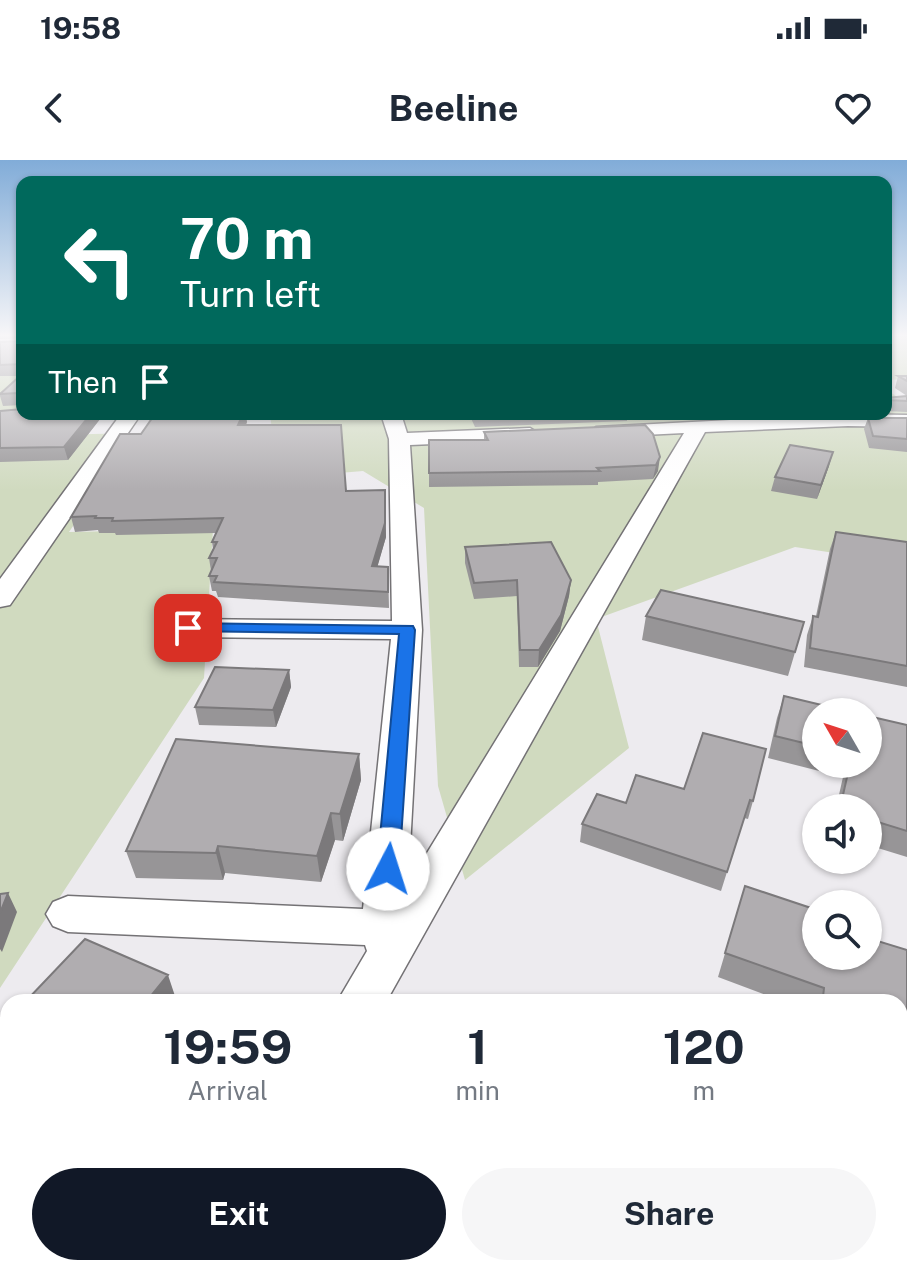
<!DOCTYPE html>
<html lang="en">
<head>
<meta charset="utf-8">
<style>
	body { margin:0; font-family:"Public Sans",sans-serif; background:#f6f6f7; color:#1f2937; height:100vh; display:flex; flex-direction:column; font-size:30px; white-space:nowrap }
	* { box-sizing:border-box; margin:0 }
	p { font-size:26px; color:#747a83 }
	.icon { flex:none; width:44px; height:44px; fill:none; stroke:currentColor; stroke-width:2; stroke-linecap:round; stroke-linejoin:round }
	.map { position:relative; flex:1; overflow:hidden }
	.side { position:absolute; left:0px; top:834px; width:908px; height:282px; display:flex; flex-direction:column; background:#fff; border-radius:24px 24px 0 0; box-shadow:0 2px 6px #0004 }
	.side>* { flex:none }
	.top-card { position:absolute; left:16px; top:16px; width:876px; height:244px; border-radius:16px; box-shadow:0 2px 6px #0004; background:#00695c; color:#fff; overflow:hidden }
	.needle { width:52px; rotate:309deg }
	.controls { position:absolute; left:802px; top:538px; display:grid; gap:16px }
	.controls a { display:grid; place-items:center; width:80px; height:80px; border-radius:50%; background:#fff; box-shadow:0 2px 6px #0004; font-size:40px }
	.pin { position:absolute; display:grid; place-items:center; width:68px; height:68px; color:#fff; margin:-34px; border-radius:16px; box-shadow:0 4px 12px #0006 }
	.me { position:absolute; width:88px; margin:-44px; rotate:5deg; stroke-linejoin:round; filter:drop-shadow(0 0 6px #0008) }
	.turn { display:flex; align-items:center; gap:28px; height:168px; padding:0 32px; font-size:36px }
	.turn .icon { width:104px; height:104px; stroke-width:2.5 }
	.turn b { display:block; font-size:56px; line-height:68px }
	.then { display:flex; align-items:center; height:76px; padding:0 32px; background:#0003; gap:16px; font-size:30px }
	.eta { display:flex; justify-content:space-evenly; align-items:center; height:136px; text-align:center }
	.eta b { font-size:48px; font-weight:700; line-height:56px }
	.cta { display:flex; gap:16px; margin-top:auto; padding:16px 32px }
	.cta a { flex:1; height:92px; border-radius:48px; background:#111827; color:#fff; font-size:32px; font-weight:700; line-height:92px; text-align:center }
	.cta a+a { background:#f6f6f7; color:#1f2937 }
	.status { display:flex; justify-content:space-between; align-items:center; height:56px; padding:0 40px; background:#fff; direction:ltr }
	.status svg { height:22px; fill:currentColor }
	header { display:flex; justify-content:space-between; align-items:center; height:104px; padding:0 32px; background:#fff; font-size:36px; font-weight:700 }
	.map>svg:first-child { display:block }
</style>
</head>
<body>
<div class="status"><b>19:58</b><svg viewBox="0 0 49 12"><path d="M0 12V9h3v3zM5 12V6h3v6zM10 12V3h3v9zM15 12V0h3v12zM26 1h20v11H26zM47 4h2v5h-2z"/></svg></div>
<header><svg class="icon" aria-label="back" viewBox="0 0 24 24"><path d="M15 5l-7 7 7 7"/></svg>Beeline<svg class="icon" aria-label="heart" viewBox="0 0 24 24"><path d="M12 20l-8-8c-3-5 5-10 8-4 3-6 11-1 8 4z"/></svg></header>
<div class="map">
<svg width="907" height="1115" viewBox="0 0 907 1115">
	<rect width="100%" height="100%" fill="#edebef"/>
	<path fill="#d0dabf" d="M886 175H907V219L886 220Z
		M22 215V254L6 276 272 270 270 254H886V229L907 244V404L795 387 596 459 629 588 465 720 438 626 424 348 363 311 256 320 123 293 69 372 213 369 204 518 0 828V216Z"/>
	<g fill="none" stroke-linecap="round" stroke-linejoin="round">
		<g stroke="#747275" stroke-width="3">
			<path id="minor" d="M121 254H141L10 445 0 447V419Z
				M381 254H401L407 273 530 268 540 274 530 280 410 285 422 470 408 724 684 273 603 277 596 275 593 271 596 267 848 254 907 255V267L848 266 705 272 386 842H337L367 791 365 785 68 772 53 766 46 754 53 742 68 736 363 749 391 479 188 477 178 474 173 468 178 462 188 459 392 461 389 279Z
				M173 1108H236L233 1115H170Z"/>
		</g>
		<use href="#minor" fill="#fff" fill-rule="evenodd"/>
	</g>
	<path fill="#979597" d="M0 175H22V245L3 246 0 236V233L20 216H0V182L21 181V178L0 179Z
		M898 216H907V236L895 228Z
		M907 237V252L886 251V238Z
		M0 251 22 254H104L68 300 0 302Z
		M469 254H627V261L475 267Z
		M868 258H907V292L869 288 864 269Z
		M247 262 246 265 346 331 385 330 386 377 377 407H388L389 448 218 437 216 431H212L209 416 211 411 209 398 213 389 212 382 216 373 116 375 115 373H99L98 370 75 372 71 357 141 274Z
		M645 265 658 311 653 319 598 322V325L429 327V313L484 280V272Z
		M829 306 817 339 771 331 775 317Z
		M836 372 907 382V527L804 507 807 475 813 456H816L830 389Z
		M465 387 571 420 569 436 560 471 538 507H519L517 436 474 439 465 403Z
		M646 456 804 462 788 516 642 480Z
		M289 510 291 527 276 567 199 565 195 547Z
		M784 536 816 552V604H868L907 565V697L868 685V648H836L843 617 768 598 777 558Z
		M359 594 361 620 343 681 335 680 321 722 225 713 223 720 136 718 126 691Z
		M684 629 753 641 748 659 744 658 721 731 580 682 582 664 626 643Z
		M745 726 808 760 907 790V893L900 890V842H785L718 817Z
		M413 1108H598L597 1115H428Z
		M654 1108H900L907 1115H652Z"/>
	<path fill="#7b797b" d="M91 254H104L68 300 64 287Z
		M243 254H246L247 262 240 277 238 265Z
		M833 292 829 306 817 339 821 325Z
		M660 297 658 311 653 319 656 305Z
		M385 330 386 377 373 422 372 406Z
		M571 420 569 436 560 471 538 507 539 490Z
		M289 510 291 527 276 567 273 550Z
		M359 594 361 620 343 681 340 654Z
		M331 653 335 680 321 722 317 696Z
		M218 686 225 713 223 720 216 693Z
		M8 733 17 752 2 792 0 789V753Z
		M168 815 177 842H146Z
		M107 1108H134L130 1115H102Z"/>
	<path fill="#b0adb0" stroke="#7b797b" stroke-width="2" d="M21 175H22V204L0 205V182L21 181Z
		M22 214V239L18 233 0 234Z
		M898 216H907V221Z
		M907 236V241L886 240V238Z
		M22 249V254H91L64 287 0 288V251Z
		M155 254H243L238 265H341L346 331 385 330V363L372 406 388 407V432L214 422 217 416H209L217 398H209L217 382H212L223 358 112 361 113 358H95L96 356 71 357 120 274H141Z
		M868 258H907V279L873 276Z
		M645 265 653 274 660 297 656 305 597 308 600 311 429 313V280H488L484 272Z
		M790 285 833 292 821 325 775 317Z
		M836 372 907 382V506L810 488 813 456 818 457Z
		M551 382 571 420 561 455 539 490H520L517 420 474 423 465 387Z
		M661 430 804 462 795 492 646 456Z
		M215 507 289 510 273 550 195 547Z
		M784 536 851 552H816V586L775 576Z
		M868 556 907 565V671L868 659V648H840L850 604H868Z
		M703 573 766 589 753 641 750 640 727 712 582 664 597 634 626 643 636 615 684 629Z
		M176 579 359 594 340 654 331 653 317 696 218 686 216 693 126 691Z
		M745 726 811 748 808 760 816 763V796H868V778L907 790V865L900 862V842H838L823 837 824 828 725 793Z
		M8 733 0 753V734Z
		M85 779 168 815 146 842H25Z
		M464 836 478 842H461Z
		M8 860V1108H107L102 1115H0V869Z
		M900 1015 907 1017V1115H656L658 1108H900Z
		M460 1108H598L597 1115H475Z"/>
	<linearGradient id="sky" x2="0" y2="1"><stop stop-color="#81acd8"/><stop offset="0.53" stop-color="#f7f6f8"/><stop offset="1" stop-color="#f7f6f8" stop-opacity="0"/></linearGradient>
	<rect width="907" height="331" fill="url(#sky)"/>
	<path fill="#1a73e8" stroke="#114b97" stroke-width="2" d="M188 463 413 466 415 470 399 709 396 715 388 717 380 715 377 709 399 474 182 471 180 468Z"/>
</svg>
<div class="controls">
<a><svg class="needle" viewBox="-14 -14 28 28"><path d="M0-13l5 13h-10z" fill="#e53935"/><path d="M0 13l5-13h-10z" fill="#747a83"/></svg></a>
<a><svg class="icon" aria-label="sound" viewBox="0 0 24 24"><path d="M4 9h4l5-4v14l-5-4H4zM17 9q2 3 0 6"/></svg></a>
<a><svg class="icon" aria-label="search" viewBox="0 0 24 24"><circle cx="10" cy="10" r="6"/><path d="M15 15l6 6"/></svg></a>
</div>
<div class="pin" style="left:188px;top:468px;background:#d93025"><svg class="icon" aria-label="arrive" viewBox="0 0 24 24"><path d="M6 21V4h12l-3 4 3 4H6"/></svg></div>
<svg class="me" style="left:388px;top:709px" viewBox="-20 -20 40 40"><circle r="19" fill="#fff"/><path d="M0-13L10 11 0 6-10 11z" fill="#1a73e8"/></svg>
<div class="top-card">
<div class="turn"><svg class="icon" aria-label="left" viewBox="0 0 24 24"><path d="M17 20v-9H6M10 6l-5 5 5 5"/></svg><div><b>70 m</b>Turn left</div></div>
<div class="then">Then<svg class="icon" aria-label="arrive" viewBox="0 0 24 24"><path d="M6 21V4h12l-3 4 3 4H6"/></svg></div>
</div>
<section class="side">
<div class="eta">
<div><b>19:59</b><p>Arrival</p></div>
<div><b>1</b><p>min</p></div>
<div><b>120</b><p>m</p></div>
</div>
<div class="cta"><a>Exit</a><a>Share</a></div>
</section>
</div>
</body>
</html>
